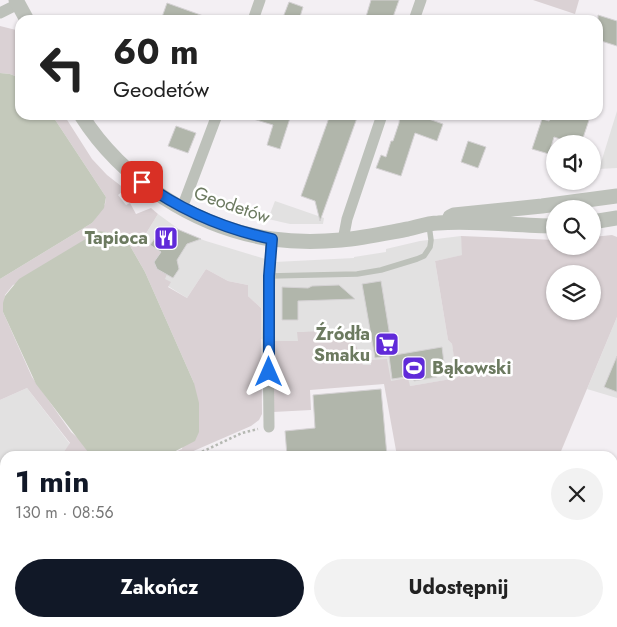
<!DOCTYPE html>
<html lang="pl">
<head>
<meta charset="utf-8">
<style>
	body { margin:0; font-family:Jost,sans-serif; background:#f2f2f2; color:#222; height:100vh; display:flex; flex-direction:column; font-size:19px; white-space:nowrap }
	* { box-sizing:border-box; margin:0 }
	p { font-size:16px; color:#767676 }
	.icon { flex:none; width:28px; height:28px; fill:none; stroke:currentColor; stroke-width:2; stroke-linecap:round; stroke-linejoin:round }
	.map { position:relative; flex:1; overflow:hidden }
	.side { position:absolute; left:0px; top:451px; width:618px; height:176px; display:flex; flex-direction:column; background:#fff; border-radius:15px 15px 0 0; box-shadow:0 1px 4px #0004 }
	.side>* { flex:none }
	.hud { position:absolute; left:15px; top:15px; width:588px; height:105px; border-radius:15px; box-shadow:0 1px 4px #0004; background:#fff; color:#222; overflow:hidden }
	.buttons { position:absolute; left:546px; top:135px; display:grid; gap:10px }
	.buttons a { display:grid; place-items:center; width:55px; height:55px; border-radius:50%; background:#fff; box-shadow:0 1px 4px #0004; font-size:25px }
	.pin { position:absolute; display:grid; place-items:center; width:42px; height:42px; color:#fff; margin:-21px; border-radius:10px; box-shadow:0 2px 8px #0006 }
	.me { position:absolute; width:55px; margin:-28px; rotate:0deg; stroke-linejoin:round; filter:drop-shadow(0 0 4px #0008) }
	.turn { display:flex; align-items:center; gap:18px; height:105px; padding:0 15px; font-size:22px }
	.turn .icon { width:65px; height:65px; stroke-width:2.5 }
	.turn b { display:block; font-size:35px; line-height:42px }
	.round { display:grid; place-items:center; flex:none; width:52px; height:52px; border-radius:26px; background:#f2f2f2 }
	.overview { display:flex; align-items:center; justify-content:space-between; height:85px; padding:0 15px }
	h1 { font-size:30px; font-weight:700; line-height:38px; color:#111827 }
	.action { display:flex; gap:10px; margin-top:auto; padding:10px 15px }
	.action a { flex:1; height:58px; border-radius:30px; background:#111827; color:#fff; font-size:20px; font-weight:700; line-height:58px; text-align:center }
	.action a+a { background:#f2f2f2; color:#222 }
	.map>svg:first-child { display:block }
</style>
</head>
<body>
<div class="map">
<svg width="617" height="627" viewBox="0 0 617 627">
	<rect width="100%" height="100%" fill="#f3eff3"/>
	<path fill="#e2e1e1" d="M617 111V168L599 169Z
		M275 201 324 218 323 224H290L268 219Z
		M158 214 184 233 206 241 275 262 354 258V257L386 252V249L420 241 461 236 463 255 435 261 448 340 452 344 458 378 410 386 390 381 371 360V365H363L359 351 349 335 342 332H298V342L271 341 261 339V308L248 296V285L228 281 206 269 187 298 168 286 154 262 161 252 142 240Z
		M617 317V398L587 389Z
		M27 388 70 444 61 456H5V551L0 554V400Z"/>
	<path fill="#dad1d4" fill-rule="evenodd" d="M533 0H579L575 14Z
		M0 26 16 30 20 38V78L10 74 0 73Z
		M52 115H64L92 159 107 175 125 189 118 195 126 205 130 203 136 214 151 208 158 214 142 240 161 252 154 262 157 269 167 274 165 279 171 282 168 287 187 298 206 269 228 281 248 285V296L261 308 262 414 259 420 251 426 182 456H166L182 449 194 383 145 272 129 244 13 285 5 295 3 312 32 377 71 432 81 441 91 456H61L70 443 27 388 0 400V279L92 223 105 204 106 197Z
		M612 235 617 237V317L559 456H397L384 384 310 390 311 410 273 412 271 341H298L297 332C308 332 333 329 342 332 354 335 361 355 363 365H371V360L387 359 391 381 408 378 410 386 457 378 452 344 448 340 435 261 462 255 461 236 555 240V246H592L593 237ZM555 274H592V311H555Z
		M5 551V622H190L193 627H0V554Z
		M291 623H492L490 627H295Z"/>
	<path fill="#c4c9bb" d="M0 73 10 74 20 78V115H52L106 197 104 208 92 223 0 279Z
		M99 231 119 234 129 244 145 272 194 383 199 403V432L195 441 166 456H91L36 384 3 312V303L5 296 19 279Z
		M291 623 295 627H193L190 623Z"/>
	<path fill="#b1b6ab" stroke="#d5d2d4" d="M371 0H399L392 20H365Z
		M289 2 303 7 299 20H282Z
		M167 3 209 18 208 20H161Z
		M598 15 617 21V46L598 40Z
		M250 115H291L280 149 267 145 273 125 250 118Z
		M330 115H358L320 221 315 201 301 196Z
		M400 115H417L443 124 437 141 415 133 401 176 376 168 381 155 386 157 391 141H393L399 123Z
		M551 115H574L589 120 581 144H575L554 137 549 154 532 149 542 119 549 121Z
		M176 126 196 133 188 153 168 146Z
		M468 141 486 147 478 168 461 162Z
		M162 228 173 235 177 229 201 239 187 244 177 260 179 269 173 278 157 269 154 262 161 252 150 245Z
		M381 281 393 355 375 358 362 284Z
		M339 285 355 299 298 301V320H282V287L308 288 312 286Z
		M442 347 445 370 436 372 437 377 414 381 413 376 392 379 389 356Z
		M617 356V392L604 387Z
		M381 389 387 456H287L285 431 315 428 313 395Z"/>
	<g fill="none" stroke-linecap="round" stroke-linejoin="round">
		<path stroke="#b5b8b2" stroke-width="2.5" stroke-dasharray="2.5 2.5" stroke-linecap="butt" d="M193 456 242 433 258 429
			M0 559 5 556
			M612 609 617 610"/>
		<path stroke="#bdc1ba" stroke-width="5.5" d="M269 276 357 274 381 270 417 259 424 256 430 247 431 240 429 225
			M612 593 617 594"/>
		<path stroke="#bdc1ba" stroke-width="11" d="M0 13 18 4
			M253 20 260 0
			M414 20 421 0
			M182 208 217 115
			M343 240 347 219 382 115
			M269 427 268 336 271 239
			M612 543 617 530
			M588 627 590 622"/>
		<path stroke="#bdc1ba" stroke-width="15" d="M16 0 27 20
			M81 115C122 180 196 228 272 239 295 242 318 242 341 240 363 238 386 233 408 229 417 227 428 223 438 223 476 220 516 226 555 226
			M450 217 454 215 542 206 617 196
			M592 222 617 218"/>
	</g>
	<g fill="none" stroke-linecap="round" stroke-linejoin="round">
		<g stroke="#114b97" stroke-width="12">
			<path id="route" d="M142 182C182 211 224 229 272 239L269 276V372"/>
		</g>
		<use href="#route" stroke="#1a73e8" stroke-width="9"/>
	</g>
	<defs>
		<g id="restaurant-square" transform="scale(1.25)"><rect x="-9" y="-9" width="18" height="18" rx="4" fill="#602ad9" stroke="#fff"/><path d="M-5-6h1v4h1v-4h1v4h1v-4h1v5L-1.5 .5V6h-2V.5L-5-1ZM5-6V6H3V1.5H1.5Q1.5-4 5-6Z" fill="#fff"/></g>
		<g id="supermarket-square" transform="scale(1.25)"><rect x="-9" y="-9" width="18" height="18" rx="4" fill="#602ad9" stroke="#fff"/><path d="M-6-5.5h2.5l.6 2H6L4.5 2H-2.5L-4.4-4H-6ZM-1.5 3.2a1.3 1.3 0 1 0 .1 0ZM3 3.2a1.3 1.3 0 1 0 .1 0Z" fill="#fff"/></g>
		<g id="stadium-square" transform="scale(1.25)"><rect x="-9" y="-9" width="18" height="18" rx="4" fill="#602ad9" stroke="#fff"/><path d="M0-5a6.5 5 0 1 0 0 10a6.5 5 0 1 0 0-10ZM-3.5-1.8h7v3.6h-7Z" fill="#fff"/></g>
	</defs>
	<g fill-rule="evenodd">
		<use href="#restaurant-square" x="166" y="238"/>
		<use href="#supermarket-square" x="387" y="344"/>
		<use href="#stadium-square" x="414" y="368"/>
	</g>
	<g text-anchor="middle" stroke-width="5" stroke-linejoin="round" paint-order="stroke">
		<g font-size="18" fill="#6c7a60" stroke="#fff">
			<text transform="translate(232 205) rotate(19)" y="6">Geodetów</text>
		</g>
		<g font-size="18" font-weight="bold" fill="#6c7a60" stroke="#fff" text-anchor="end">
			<text x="148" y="244">Tapioca</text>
			<text x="370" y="340">Źródła<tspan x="370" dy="21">Smaku</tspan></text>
			<text x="432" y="374" text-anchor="start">Bąkowski</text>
		</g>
	</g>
</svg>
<div class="buttons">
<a><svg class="icon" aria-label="sound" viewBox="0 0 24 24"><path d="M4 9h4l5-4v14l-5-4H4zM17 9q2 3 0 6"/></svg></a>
<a><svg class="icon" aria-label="search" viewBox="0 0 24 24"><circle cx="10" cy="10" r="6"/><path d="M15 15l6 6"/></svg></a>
<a><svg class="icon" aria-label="layers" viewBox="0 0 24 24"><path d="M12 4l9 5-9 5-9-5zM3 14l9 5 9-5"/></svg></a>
</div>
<div class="pin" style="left:142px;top:182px;background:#d93025"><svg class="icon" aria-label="arrive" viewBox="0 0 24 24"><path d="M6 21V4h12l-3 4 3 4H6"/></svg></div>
<svg class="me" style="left:269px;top:372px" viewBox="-20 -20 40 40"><path d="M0-17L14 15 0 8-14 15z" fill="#1a73e8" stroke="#fff" stroke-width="4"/></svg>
<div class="hud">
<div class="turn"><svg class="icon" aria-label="left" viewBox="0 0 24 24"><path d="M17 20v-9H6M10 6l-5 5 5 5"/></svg><div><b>60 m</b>Geodetów</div></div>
</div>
<section class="side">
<div class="overview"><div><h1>1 min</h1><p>130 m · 08:56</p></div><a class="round"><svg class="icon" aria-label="close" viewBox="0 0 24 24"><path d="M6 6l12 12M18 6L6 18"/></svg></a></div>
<div class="action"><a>Zakończ</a><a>Udostępnij</a></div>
</section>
</div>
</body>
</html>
